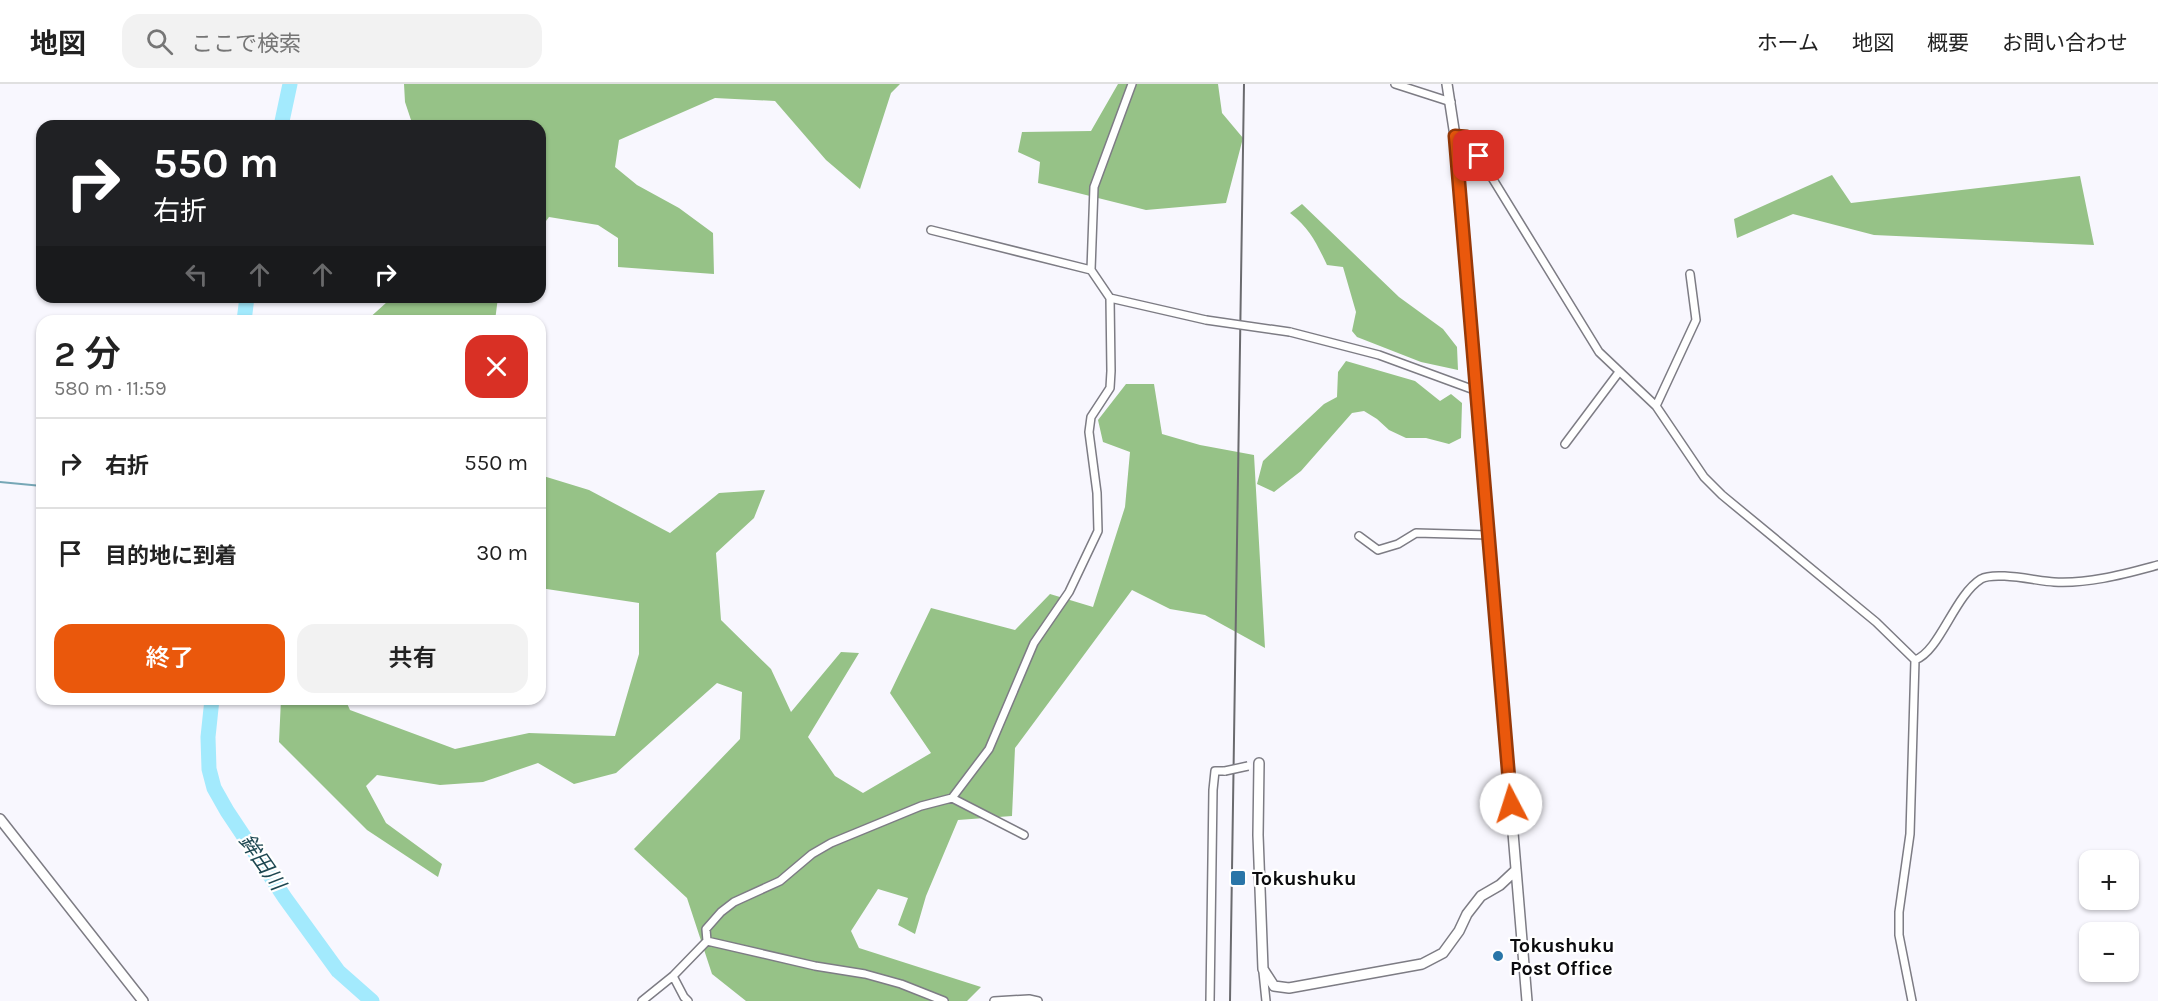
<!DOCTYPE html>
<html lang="ja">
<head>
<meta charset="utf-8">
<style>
	body { margin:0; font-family:Karla,"Noto Sans JP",sans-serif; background:#f2f2f2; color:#222; height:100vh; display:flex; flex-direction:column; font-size:22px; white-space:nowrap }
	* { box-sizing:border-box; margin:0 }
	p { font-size:20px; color:#767676 }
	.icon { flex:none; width:33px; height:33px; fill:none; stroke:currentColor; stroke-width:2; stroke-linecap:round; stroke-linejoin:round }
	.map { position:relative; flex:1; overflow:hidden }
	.sheet { position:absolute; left:36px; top:231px; width:510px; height:390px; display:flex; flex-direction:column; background:#fff; border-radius:18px; box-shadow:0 2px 4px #0004 }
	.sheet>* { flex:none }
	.top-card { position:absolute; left:36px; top:36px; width:510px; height:183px; border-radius:18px; box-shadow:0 2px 4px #0004; background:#202124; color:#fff; overflow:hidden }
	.tools { position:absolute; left:2079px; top:766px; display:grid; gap:12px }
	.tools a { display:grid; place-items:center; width:60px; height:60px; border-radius:12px; background:#fff; box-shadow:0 2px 4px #0004; font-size:30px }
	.pin { position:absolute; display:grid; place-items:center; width:51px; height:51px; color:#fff; margin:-26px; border-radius:12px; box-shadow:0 3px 9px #0006 }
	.me { position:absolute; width:66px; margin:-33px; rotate:355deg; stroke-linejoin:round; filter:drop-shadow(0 0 4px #0008) }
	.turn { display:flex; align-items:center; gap:21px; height:126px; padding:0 18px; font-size:27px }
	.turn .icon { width:78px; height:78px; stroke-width:2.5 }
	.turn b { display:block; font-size:42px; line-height:51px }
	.lanes { display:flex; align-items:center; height:57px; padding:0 18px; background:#0003; justify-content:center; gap:30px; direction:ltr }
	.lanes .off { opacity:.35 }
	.round { display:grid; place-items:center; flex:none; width:63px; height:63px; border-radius:18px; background:#f2f2f2 }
	.head { display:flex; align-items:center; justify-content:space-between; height:102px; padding:0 18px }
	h1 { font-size:36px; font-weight:600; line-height:45px }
	.button { display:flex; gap:12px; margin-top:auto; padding:12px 18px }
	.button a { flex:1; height:69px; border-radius:18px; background:#ea580c; color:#fff; font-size:24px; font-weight:600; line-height:69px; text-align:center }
	.button a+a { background:#f2f2f2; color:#222 }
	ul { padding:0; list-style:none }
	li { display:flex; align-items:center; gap:18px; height:90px; padding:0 18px; border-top:2px solid #e0e0e0 }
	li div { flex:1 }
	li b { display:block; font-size:22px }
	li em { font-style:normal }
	header { display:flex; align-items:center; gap:36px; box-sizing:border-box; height:84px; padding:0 30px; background:#fff; border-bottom:2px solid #e0e0e0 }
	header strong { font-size:28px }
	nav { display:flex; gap:33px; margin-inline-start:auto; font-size:21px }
	.search { width:420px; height:54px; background:#f2f2f2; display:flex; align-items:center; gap:15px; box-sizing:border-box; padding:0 21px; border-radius:18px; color:#767676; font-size:22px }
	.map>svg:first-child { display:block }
</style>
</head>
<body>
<header>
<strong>地図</strong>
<div class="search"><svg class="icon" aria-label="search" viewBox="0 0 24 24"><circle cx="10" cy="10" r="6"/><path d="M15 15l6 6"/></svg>ここで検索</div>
<nav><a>ホーム</a><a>地図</a><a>概要</a><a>お問い合わせ</a></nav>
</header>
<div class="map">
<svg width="2158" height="917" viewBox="0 0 2158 917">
	<rect width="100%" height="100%" fill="#f8f7fe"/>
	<path fill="#96c287" d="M404 0H900L891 9 860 105 826 76 775 17 715 14 619 56 615 83 637 101 679 124 713 149 714 190 618 183V154L598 141 549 133 540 145V42H413L405 18Z
		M1118 0H1218L1222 29 1243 54 1226 119 1146 126 1038 99 1040 78 1018 68 1022 48 1091 47Z
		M1832 91 1851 119 2080 92 2094 161 1874 151 1793 130 1737 154 1734 135Z
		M1302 120 1399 213 1443 245 1457 263 1458 286 1421 278 1357 253 1352 247 1356 228 1343 183 1327 181C1316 158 1310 145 1290 129Z
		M388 213H498L495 237H366L387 218Z
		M1346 277 1415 297 1440 317 1451 310 1462 319 1461 354 1449 360 1426 354H1406L1389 346 1377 335 1364 327 1352 329 1301 387 1274 408 1257 400 1263 377 1324 320 1337 313 1338 288Z
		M1126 300H1154L1162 350 1200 361 1254 371 1265 564 1205 531 1170 525 1132 506 1015 664 1012 732 958 736 926 812 915 850 898 841 908 814 878 805 851 847 859 864 981 903 967 917H746L712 890 687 814 634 765 740 655 742 608 717 599 616 689 574 700 538 679 483 698 440 701 377 691 366 702 386 739 442 780 438 793 367 746 279 658 281 615H345L350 626 455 665 529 649 615 652 639 570V519L540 504V391L589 406 670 449 719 409 765 406 754 434 716 469 721 536 771 585 791 628 841 568 859 569 808 653 835 692 863 709 931 669 890 609 931 524 1015 546 1050 510 1093 523 1125 423 1130 368 1103 358 1098 336Z"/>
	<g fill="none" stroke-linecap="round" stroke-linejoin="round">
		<path stroke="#76a7b6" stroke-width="2" d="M0 398 42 402"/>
		<path stroke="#a3eafd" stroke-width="15" d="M281 42 290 0
			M244 237 247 213
			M212 615 208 653 209 685 214 704 227 727 285 814 338 887 372 917"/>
		<g stroke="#7d7c84" stroke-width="10">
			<path id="street" d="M1395 0 1451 18
				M1455 52 1467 53 1599 268 1656 322 1704 393 1722 411 1876 538 1915 576 1910 750 1899 828V851L1912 917
				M931 146 1091 186
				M1110 214 1206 236
				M1290 248 1379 271 1477 307
				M1656 322 1696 236 1690 190
				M1565 360 1619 288
				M1359 452 1378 466 1398 460 1416 449 1489 451
				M1915 576C1940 567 1954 512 1981 495 1995 487 2037 497 2054 498 2089 500 2124 490 2158 481
				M952 714 1024 751
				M707 857 815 882 865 890 901 900 944 917
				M1263 888 1266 917
				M673 892 684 913 688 917
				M642 917 673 892 707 857 706 845 721 828 734 818 780 797 812 770 831 759 921 722 952 714 989 665 1034 559 1069 508 1098 447 1097 409 1089 348 1091 333 1110 304 1111 287 1110 214 1091 186 1094 103 1132 0
				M994 917 1029 915 1038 917
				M1210 917 1213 706 1215 687H1225"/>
		</g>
		<g stroke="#7d7c84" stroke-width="12">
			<path id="secondary" d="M1447 0 1455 52 1527 917
				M1259 679 1258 751 1263 885 1274 902 1289 904 1422 880 1443 869 1459 847 1467 830 1481 812 1500 801 1516 786
				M0 735 143 917"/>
		</g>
		<use href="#street" stroke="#fff" stroke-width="7"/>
		<use href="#secondary" stroke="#fff" stroke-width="9"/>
		<path stroke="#6a6a6e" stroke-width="2" d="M1230 917 1244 0"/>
		<g stroke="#7d7c84" stroke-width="10" stroke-linecap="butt">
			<path id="street-bridge" d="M1206 236 1290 248
				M1225 687 1248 682"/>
		</g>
		<use href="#street-bridge" stroke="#fff" stroke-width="7"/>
	</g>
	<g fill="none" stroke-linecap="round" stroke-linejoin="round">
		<g stroke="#983908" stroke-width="15">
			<path id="route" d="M1479 72 1467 53 1455 52 1511 720"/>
		</g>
		<use href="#route" stroke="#ea580c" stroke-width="10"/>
	</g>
	<g fill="#2975a8" stroke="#fff" stroke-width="2">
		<rect x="1230" y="786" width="16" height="16" rx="3"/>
		<circle cx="1498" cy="872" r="6"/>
	</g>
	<g text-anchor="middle" stroke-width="4.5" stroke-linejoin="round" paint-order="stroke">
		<g font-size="20" font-weight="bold" fill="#0c0c0f" stroke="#fff" text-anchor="start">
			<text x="1252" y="801">Tokushuku</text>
			<text x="1510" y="868">Tokushuku<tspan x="1510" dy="23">Post Office</tspan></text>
		</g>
		<g font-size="21" font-style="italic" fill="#1e4852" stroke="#fff">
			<text transform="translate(262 778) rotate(55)" y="7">鉾田川</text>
		</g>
	</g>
</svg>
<div class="tools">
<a>+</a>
<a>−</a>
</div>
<div class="pin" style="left:1479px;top:72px;background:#d93025"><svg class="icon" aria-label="arrive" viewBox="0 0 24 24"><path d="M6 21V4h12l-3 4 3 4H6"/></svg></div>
<svg class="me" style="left:1511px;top:720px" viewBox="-20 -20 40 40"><circle r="19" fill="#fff"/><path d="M0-13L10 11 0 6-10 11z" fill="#ea580c"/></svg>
<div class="top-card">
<div class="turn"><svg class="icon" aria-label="right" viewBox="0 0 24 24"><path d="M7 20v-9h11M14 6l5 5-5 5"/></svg><div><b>550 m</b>右折</div></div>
<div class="lanes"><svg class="icon off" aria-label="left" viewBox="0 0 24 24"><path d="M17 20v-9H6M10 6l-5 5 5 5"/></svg><svg class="icon off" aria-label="ahead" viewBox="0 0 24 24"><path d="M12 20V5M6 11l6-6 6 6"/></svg><svg class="icon off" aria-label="ahead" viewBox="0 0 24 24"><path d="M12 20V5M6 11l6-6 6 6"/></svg><svg class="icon" aria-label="right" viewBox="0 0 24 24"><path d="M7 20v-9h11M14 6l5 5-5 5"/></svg></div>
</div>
<section class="sheet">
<div class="head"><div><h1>2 分</h1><p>580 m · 11:59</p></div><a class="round" style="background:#d93025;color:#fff"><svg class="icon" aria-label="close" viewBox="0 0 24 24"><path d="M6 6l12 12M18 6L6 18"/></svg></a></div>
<ul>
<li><svg class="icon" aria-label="right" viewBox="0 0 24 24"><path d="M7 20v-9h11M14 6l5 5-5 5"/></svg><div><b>右折</b></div><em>550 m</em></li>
<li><svg class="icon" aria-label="arrive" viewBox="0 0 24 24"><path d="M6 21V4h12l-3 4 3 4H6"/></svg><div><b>目的地に到着</b></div><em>30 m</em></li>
</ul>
<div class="button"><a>終了</a><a>共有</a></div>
</section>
</div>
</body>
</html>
